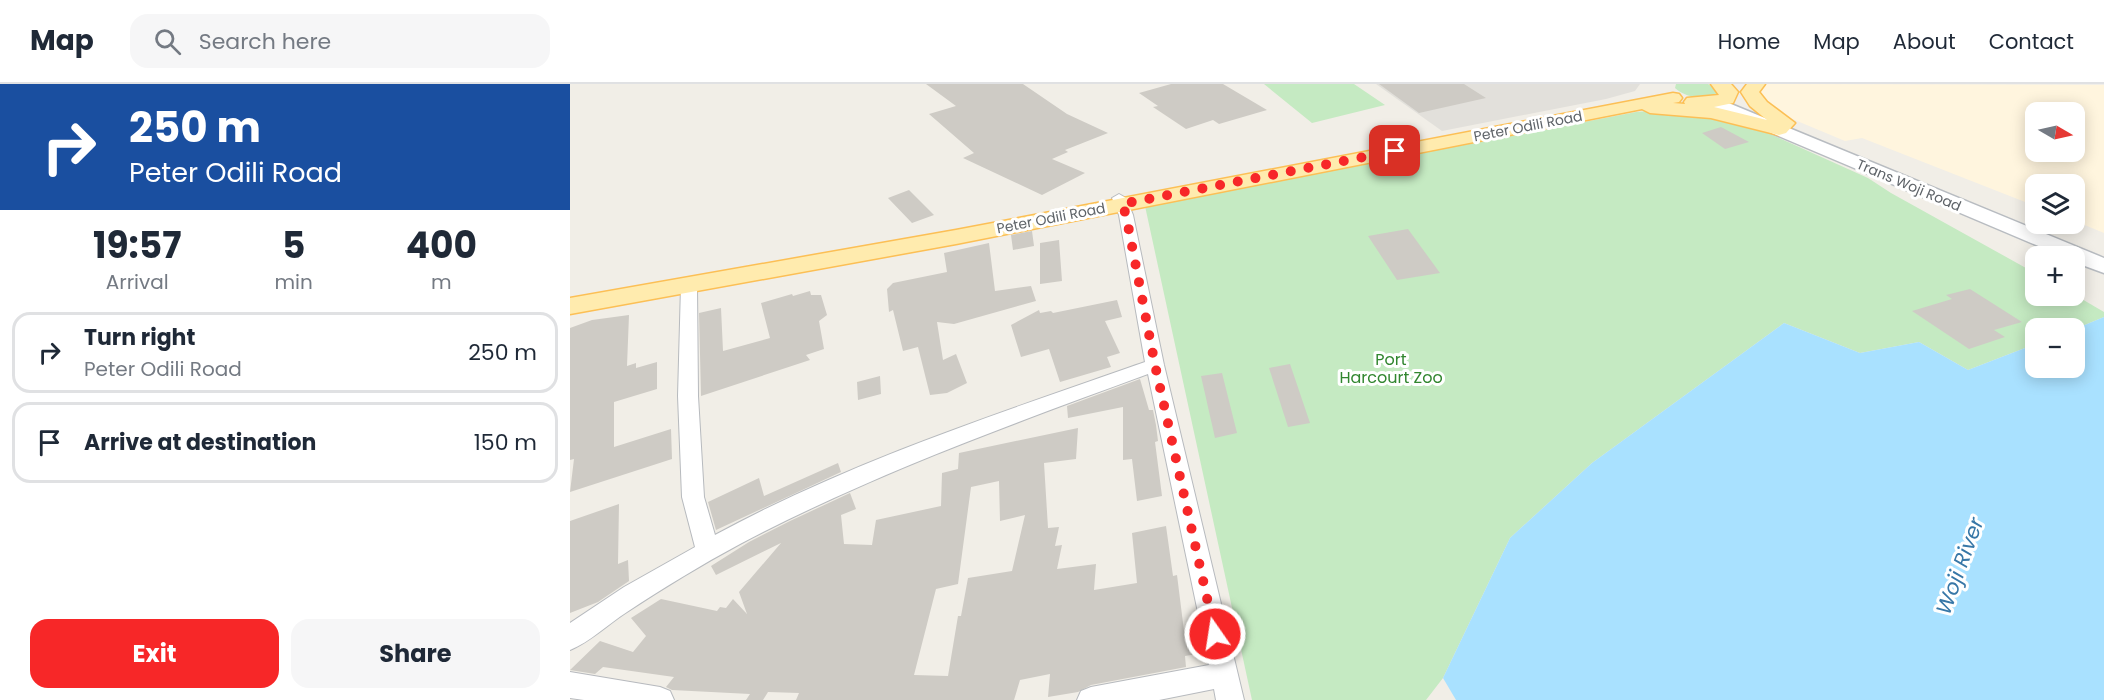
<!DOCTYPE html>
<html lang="en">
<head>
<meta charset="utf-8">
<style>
	body { margin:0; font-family:Poppins,sans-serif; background:#f6f6f7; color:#1f2937; height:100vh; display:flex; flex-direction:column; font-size:22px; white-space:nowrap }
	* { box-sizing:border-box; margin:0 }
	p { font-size:20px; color:#747a83 }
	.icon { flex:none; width:33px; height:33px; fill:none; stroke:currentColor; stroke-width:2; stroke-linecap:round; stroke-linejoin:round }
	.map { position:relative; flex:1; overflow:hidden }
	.details { display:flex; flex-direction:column; background:#fff; width:570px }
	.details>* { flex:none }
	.hud { background:#1a4fa0; color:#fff; overflow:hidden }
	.needle { width:39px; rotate:99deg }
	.buttons { position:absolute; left:1455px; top:18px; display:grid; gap:12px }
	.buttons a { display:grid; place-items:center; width:60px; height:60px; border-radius:12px; background:#fff; box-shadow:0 3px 15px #0003; font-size:30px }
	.pin { position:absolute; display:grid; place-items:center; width:51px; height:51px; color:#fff; margin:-26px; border-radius:12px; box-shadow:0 3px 9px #0006 }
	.me { position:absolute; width:66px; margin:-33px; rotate:347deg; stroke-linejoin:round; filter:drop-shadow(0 0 4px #0008) }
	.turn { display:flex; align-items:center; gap:21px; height:126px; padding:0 30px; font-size:27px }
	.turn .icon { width:78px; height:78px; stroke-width:2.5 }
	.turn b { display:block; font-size:42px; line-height:51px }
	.eta { display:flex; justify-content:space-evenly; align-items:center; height:102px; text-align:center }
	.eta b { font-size:36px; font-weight:700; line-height:42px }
	.button { display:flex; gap:12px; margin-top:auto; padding:12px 30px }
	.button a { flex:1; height:69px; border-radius:18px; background:#f72728; color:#fff; font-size:24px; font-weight:700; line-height:69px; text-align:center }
	.button a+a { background:#f6f6f7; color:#1f2937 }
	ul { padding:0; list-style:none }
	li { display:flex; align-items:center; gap:18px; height:81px; margin:0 12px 9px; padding:0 18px; border:3px solid #e0e1e3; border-radius:18px }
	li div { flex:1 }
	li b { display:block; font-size:22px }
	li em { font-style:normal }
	header { display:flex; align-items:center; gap:36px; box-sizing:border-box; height:84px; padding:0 30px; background:#fff; border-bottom:2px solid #e0e1e3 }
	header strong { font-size:28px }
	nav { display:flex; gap:33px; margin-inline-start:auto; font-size:21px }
	.search { width:420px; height:54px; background:#f6f6f7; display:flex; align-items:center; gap:15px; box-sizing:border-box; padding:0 21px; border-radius:18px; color:#747a83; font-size:22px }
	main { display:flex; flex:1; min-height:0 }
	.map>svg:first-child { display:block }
</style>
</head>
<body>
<header>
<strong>Map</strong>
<div class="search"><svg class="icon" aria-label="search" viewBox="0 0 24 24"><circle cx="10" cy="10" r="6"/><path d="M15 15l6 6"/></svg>Search here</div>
<nav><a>Home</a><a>Map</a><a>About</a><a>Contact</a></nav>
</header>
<main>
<section class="details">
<div class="hud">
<div class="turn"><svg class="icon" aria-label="right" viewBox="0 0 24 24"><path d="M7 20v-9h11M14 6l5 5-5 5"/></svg><div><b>250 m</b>Peter Odili Road</div></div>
</div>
<div class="eta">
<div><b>19:57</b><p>Arrival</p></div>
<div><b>5</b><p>min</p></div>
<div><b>400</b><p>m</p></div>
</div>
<ul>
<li><svg class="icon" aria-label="right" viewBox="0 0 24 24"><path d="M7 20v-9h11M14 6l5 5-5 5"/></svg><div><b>Turn right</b><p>Peter Odili Road</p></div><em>250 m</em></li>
<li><svg class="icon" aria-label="arrive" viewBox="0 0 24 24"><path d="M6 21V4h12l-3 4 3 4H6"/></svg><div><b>Arrive at destination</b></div><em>150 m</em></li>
</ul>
<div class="button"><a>Exit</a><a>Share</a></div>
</section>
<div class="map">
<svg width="1534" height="616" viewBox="0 0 1534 616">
	<rect width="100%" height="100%" fill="#f1eee7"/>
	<path fill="#fff5de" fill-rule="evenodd" d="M1195 0 1534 1V149L1505 137 1504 100H1466L1465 122 1292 54 1275 57 1201 26 1188 13 1190 3ZM1466 28H1504V68H1466Z"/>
	<path fill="#e2e0db" d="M806 0H1070L1065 7 1036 15 872 47Z"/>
	<path fill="#c5eac2" d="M694 0H784L815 21 742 39Z
		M1106 0H1138L1146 4 1148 10C1135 17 1116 14 1105 4Z
		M1091 26 1133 30 1178 40 1298 94 1321 109 1465 189 1466 212 1505 211 1534 228V233L1505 245 1466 244 1465 260 1398 286 1349 258 1290 269 1214 239 1022 379 940 454 873 594 856 616H682L575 122 1066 28Z"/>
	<path fill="#a9e1ff" d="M1534 233V616H886L873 594 940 454 1022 379 1214 239 1290 269 1349 258 1398 286 1465 260 1466 284H1504L1505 245Z"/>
	<path fill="#cecbc5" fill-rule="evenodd" d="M356 0H453L497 30 538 49 495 66 498 68 482 75 515 89 472 111 393 74 404 69 359 30 386 22Z
		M601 0H653L697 26 649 40 643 36 616 45 583 23 588 22 569 9Z
		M809 0H894L916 14 849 29Z
		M1151 43 1179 58 1155 65 1132 49Z
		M339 106 364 131 342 139 318 114Z
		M838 145 870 189 827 196 798 152Z
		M462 147 464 162 443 166 441 151Z
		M489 156 492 197 470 200V159Z
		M419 159 425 207 461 202 466 217 384 240 367 238 373 276 386 270 397 299 377 309 360 311 348 263 333 267 323 226 319 228 317 205 323 199 377 188 374 169Z
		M1400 205 1452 238 1424 246 1435 253 1399 265 1342 227 1382 215 1376 211Z
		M240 207 241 211H251L257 231 249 237 254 265 236 271 240 276 131 312 129 229 151 224 153 267 200 254 191 219 222 210 223 212Z
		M547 216 552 233 535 237 550 269 537 273 541 283 490 298 479 265 451 273 441 241 469 226 470 229 481 227 483 229Z
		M59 231 57 282 66 279V284L87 278V305L44 318V363L101 345 102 375 0 408 4 375 0 376V244L22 236Z
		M720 280 740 339 718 343 699 284Z
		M652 289 667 349 645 354 631 292Z
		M310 292 311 310 288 316 287 298Z
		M570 295 579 326H583L586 341 588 357 585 358 592 412 567 417 562 375 553 376V323L498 334 497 322Z
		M508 344 506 375 474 379 478 444 489 443 485 462 492 461 487 485 526 480 524 506 567 499 562 449 596 442 603 492 607 491 615 555 631 552 633 564V569L615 572 616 583 521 601 508 608 478 613 480 590 450 596 444 616H226L229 609 198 608 193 616H176L180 610 102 606 96 603 104 593 33 583 25 590 0 586 30 557 63 568 76 552 61 534 91 515 147 527 150 523 156 524 163 515 177 530 169 508 211 459 146 491 141 482 179 458 220 437 280 409 286 425 271 431 274 460 302 461 306 436 371 422 372 389 388 385 389 369ZM429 397 430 437 455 431 442 487 398 494 391 532H388L378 592 344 591 366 505 388 500 401 403Z
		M268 379 271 388 146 446 138 418 189 394 194 412Z
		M49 420 48 480 58 476 59 497 28 518 0 529V437Z"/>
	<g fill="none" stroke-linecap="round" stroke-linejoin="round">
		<g stroke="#b7babe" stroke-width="2">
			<path id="minor" d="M549 110 556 114 563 131 594 281 674 616H646L644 605 589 616H507L511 607 521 603 639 581 578 290C439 341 301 391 170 460 131 481 93 504 57 528 38 540 20 558 0 566V539L54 503 125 463 112 413 108 312 111 202 113 198 119 197 127 202 128 312 134 413 145 451C281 377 430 329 575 278L549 131 542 114Z
				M0 588 90 603 100 607 104 616H14L0 614Z"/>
		</g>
		<g stroke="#b8bcc1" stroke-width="3">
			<path id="secondary" d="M1144 13 1534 174V189L1504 178V172H1492L1138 22 1136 18Z"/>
		</g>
		<g stroke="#fcbf55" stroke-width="3">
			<path id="primary" d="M1141 0H1161L1168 8 1163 19 1144 23 1197 36 1180 22 1171 8 1177 0H1195L1189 8 1197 18 1225 39 1216 49 1209 51 1141 34 1080 29 1072 25 386 160 0 230V214L386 146 1103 9 1109 10 1112 14 1109 18 1103 19 1115 20 1114 18 1117 14 1149 11Z"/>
		</g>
		<use href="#minor" fill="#fff" fill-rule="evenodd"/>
		<use href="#secondary" fill="#fff" fill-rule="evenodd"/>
		<use href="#primary" fill="#ffebae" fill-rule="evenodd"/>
	</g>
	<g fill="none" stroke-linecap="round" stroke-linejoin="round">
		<path stroke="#f72728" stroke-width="10" stroke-dasharray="0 18" d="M645 550 585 281 556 131 552 120 825 67"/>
	</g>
	<g text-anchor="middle" stroke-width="6" stroke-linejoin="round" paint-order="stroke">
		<g font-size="14" fill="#5e6368" stroke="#fff">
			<text transform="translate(958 42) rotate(-11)" y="5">Peter Odili Road</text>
			<text transform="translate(1339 101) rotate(23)" y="5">Trans Woji Road</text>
			<text transform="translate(481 134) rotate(-11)" y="5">Peter Odili Road</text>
		</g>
		<g font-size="16" fill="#31862f" stroke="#fff">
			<text x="821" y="281">Port<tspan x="821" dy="18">Harcourt Zoo</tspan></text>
		</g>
		<g font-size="21" font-style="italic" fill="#3777a7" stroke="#fff">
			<text transform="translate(1390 482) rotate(-70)" y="7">Woji River</text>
		</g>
	</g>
</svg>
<div class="buttons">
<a><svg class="needle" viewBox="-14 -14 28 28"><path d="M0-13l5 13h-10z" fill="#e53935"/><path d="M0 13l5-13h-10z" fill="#747a83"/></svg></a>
<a><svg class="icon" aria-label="layers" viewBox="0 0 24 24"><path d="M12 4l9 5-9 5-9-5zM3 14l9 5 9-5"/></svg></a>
<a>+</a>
<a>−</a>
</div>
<div class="pin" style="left:825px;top:67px;background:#d93025"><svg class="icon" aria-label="arrive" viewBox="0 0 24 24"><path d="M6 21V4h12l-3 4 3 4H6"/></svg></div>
<svg class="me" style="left:645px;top:550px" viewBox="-20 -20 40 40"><circle r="17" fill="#f72728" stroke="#fff" stroke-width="3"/><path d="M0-11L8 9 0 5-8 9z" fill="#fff"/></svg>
</div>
</main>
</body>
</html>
